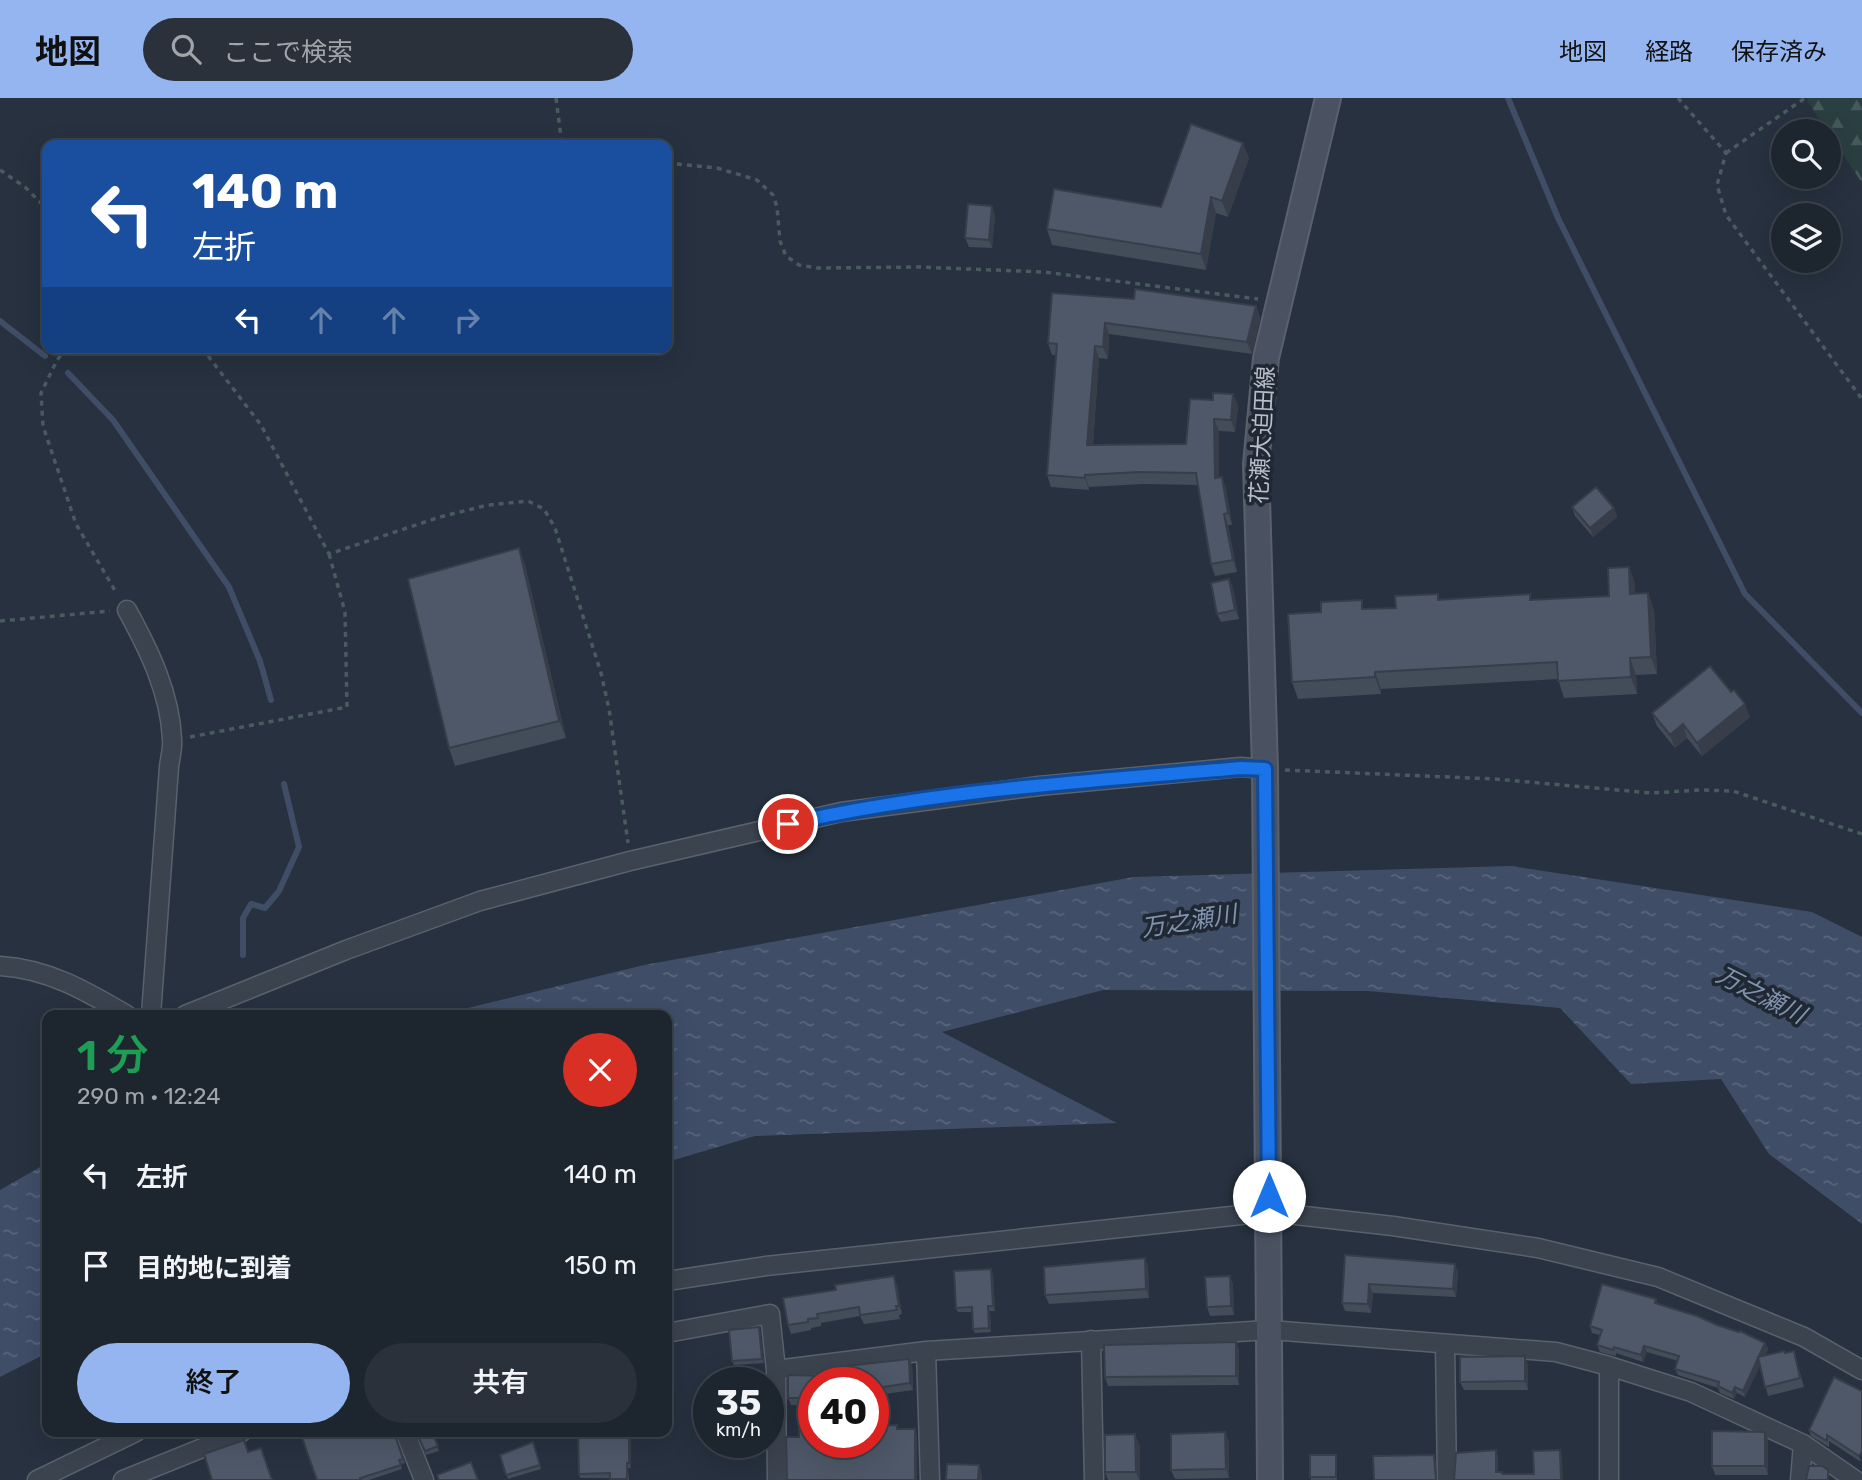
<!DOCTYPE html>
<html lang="ja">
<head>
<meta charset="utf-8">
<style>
	body { margin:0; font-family:Rubik,"Noto Sans JP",sans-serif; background:#2a313b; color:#f1f3f6; height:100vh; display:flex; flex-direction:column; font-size:26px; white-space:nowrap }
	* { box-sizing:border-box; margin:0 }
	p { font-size:23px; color:#a0a5aa }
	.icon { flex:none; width:38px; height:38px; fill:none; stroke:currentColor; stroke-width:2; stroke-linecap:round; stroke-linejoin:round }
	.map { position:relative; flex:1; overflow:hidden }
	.side { position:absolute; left:42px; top:912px; width:630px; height:427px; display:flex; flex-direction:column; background:#1d252f; border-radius:14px; box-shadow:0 7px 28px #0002,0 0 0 2px #3b424b }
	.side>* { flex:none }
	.banner { position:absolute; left:42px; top:42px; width:630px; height:214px; border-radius:14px; box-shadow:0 7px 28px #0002,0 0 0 2px #3b424b; background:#1a4fa0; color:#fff; overflow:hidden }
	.buttons { position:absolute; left:1771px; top:21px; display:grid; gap:14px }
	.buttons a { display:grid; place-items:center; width:70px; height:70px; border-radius:50%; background:#1d252f; box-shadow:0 7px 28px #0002,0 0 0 2px #3b424b; font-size:35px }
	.speed { position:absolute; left:693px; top:1269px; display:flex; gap:14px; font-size:35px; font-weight:700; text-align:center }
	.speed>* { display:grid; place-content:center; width:91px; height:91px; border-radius:50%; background:#1d252f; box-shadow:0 7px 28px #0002,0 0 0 2px #3b424b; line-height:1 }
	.speed small { font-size:18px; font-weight:400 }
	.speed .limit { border:10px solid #d22; background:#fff; color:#111 }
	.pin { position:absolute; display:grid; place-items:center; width:60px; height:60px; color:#fff; margin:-30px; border:4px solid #fff; border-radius:50%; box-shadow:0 2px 7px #0007 }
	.me { position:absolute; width:77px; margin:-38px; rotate:0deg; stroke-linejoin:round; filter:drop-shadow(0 0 5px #0008) }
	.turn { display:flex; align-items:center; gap:24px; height:147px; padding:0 35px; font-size:32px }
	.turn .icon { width:91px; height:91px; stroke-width:2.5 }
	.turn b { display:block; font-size:49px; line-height:60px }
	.lanes { display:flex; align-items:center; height:66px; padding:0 35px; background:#0003; justify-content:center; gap:35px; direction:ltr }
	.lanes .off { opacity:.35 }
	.round { display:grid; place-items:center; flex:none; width:74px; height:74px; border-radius:37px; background:#2a313b }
	.overview { display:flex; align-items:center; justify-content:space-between; height:119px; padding:0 35px }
	h1 { font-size:42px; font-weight:600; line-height:52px; color:#1e9e55 }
	.primary-button { display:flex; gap:14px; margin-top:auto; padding:14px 35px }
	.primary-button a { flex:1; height:80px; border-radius:42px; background:#95b5f1; color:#111; font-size:28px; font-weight:600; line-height:80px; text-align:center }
	.primary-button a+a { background:#2a313b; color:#f1f3f6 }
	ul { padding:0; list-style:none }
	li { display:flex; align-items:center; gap:21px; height:91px; padding:0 35px }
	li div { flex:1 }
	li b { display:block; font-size:26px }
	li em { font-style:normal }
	header { display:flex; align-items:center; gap:42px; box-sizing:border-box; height:98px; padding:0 35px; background:#95b5f1; color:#111 }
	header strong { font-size:33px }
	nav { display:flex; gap:38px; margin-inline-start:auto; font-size:24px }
	.search { width:490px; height:63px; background:#2a313b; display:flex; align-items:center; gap:18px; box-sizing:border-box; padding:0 24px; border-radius:38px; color:#a0a5aa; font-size:26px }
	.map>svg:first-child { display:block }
</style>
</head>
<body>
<header>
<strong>地図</strong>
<div class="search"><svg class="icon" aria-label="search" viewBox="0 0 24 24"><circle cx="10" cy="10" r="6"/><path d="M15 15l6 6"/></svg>ここで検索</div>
<nav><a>地図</a><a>経路</a><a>保存済み</a></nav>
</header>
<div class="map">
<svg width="1862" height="1382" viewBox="0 0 1862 1382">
	<defs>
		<pattern id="forest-firs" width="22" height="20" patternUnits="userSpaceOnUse" patternTransform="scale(1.75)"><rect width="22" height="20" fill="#2a3f41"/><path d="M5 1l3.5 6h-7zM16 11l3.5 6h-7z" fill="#47595b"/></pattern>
		<pattern id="water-ripples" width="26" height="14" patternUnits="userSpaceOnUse" patternTransform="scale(1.75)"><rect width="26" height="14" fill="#3f4d67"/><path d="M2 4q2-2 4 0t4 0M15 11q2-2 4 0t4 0" fill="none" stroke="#59657b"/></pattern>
	</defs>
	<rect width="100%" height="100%" fill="#27313f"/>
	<path fill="url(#forest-firs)" d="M1807 0H1862V85L1808 4Z"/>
	<path fill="url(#water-ripples)" d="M1511 768 1812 814 1862 839V1126L1769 1056 1721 981 1631 986 1560 910 1368 893 1103 892 942 934 1117 1025 755 1038 667 1064V917H439L644 867 1134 779Z
		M47 1065V1255L0 1279V1092Z"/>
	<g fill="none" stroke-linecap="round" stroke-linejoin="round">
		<path stroke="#3f4d67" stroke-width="6" d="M1508 0 1558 120 1745 496 1862 615
			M0 223 45 258
			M68 275 113 322 229 489 260 563 271 602
			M243 857V820L251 806 265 810 279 793 299 749 284 686"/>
		<g stroke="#59616c" stroke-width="21">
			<path id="street" d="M127 512C149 552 170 595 172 641 173 650 170 660 169 669L151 917
				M0 868C49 871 86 893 127 917
				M185 917 346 852 480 803 630 763 841 714 1039 688 1241 669 1265 671
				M667 1183 766 1168 1269 1114 1393 1128 1538 1150 1658 1179 1804 1239 1862 1272
				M667 1235 770 1216 776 1272 777 1382
				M1091 1242 1094 1382
				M1445 1247 1447 1382
				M926 1253 930 1382
				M776 1272 926 1253 1269 1232 1556 1254 1609 1268 1691 1294 1803 1346 1855 1382
				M405 1334 424 1382
				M37 1382 136 1334
				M123 1382 242 1334
				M1609 1382V1268
				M1800 1382 1803 1346"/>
		</g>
		<g stroke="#59616c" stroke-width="28">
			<path id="secondary" d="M1270 1382 1265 671 1256 366 1266 260 1328 0"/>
		</g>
		<path stroke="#495b5f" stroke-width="3.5" stroke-dasharray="5 5" stroke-linecap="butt" d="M556 0 562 47
			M1678 0 1726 55 1717 87 1726 117 1862 301
			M1726 55 1805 0
			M667 65 717 70 757 82 773 97 777 109 780 143 786 158 799 167 818 170 919 169 1044 174 1258 201
			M0 72 25 89 47 111
			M67 250 57 262 41 295 43 328 76 426 117 496
			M202 250 261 327 329 456 440 419 488 407 528 403 544 411 555 430 601 575 609 611 628 745
			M0 523 110 513
			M190 639 347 609 345 514 329 456
			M1285 672 1495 681 1651 695 1700 692 1733 693 1862 736"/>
		<use href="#street" stroke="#3b434f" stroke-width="18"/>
		<use href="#secondary" stroke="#4a5262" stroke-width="24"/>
	</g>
	<path fill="#434c59" d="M1249 60 1228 119 1216 115 1206 172 1052 147 1047 131 1161 109Z
		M995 117 992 150 969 149 965 140Z
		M1134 201 1256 208 1260 220 1252 256 1109 236 1108 261 1099 260 1093 347 1186 346 1213 302 1233 296 1238 308 1235 334 1219 333V379H1222L1226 391 1232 427H1228L1237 474 1215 478 1211 466 1198 387 1143 386 1089 389V392L1051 389 1047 377 1056 257H1052L1048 245Z
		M1572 409 1614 410 1617 419 1593 439 1575 418Z
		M519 450 525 467 566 640 455 668 449 650Z
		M1629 469 1635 486V496L1648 495 1654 512 1657 576 1636 577 1637 596 1564 600 1558 581 1381 591V596L1298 601 1292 584 1365 511 1396 510 1440 501 1532 502 1609 498Z
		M1229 481 1233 490 1239 521 1221 524 1217 516Z
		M1652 615 1750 619 1702 658 1687 640 1675 650 1657 628Z
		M1345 1157 1458 1174 1456 1199 1373 1195 1371 1215 1345 1213 1342 1205Z
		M1145 1160 1148 1169 1149 1200 1049 1206 1045 1197Z
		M993 1176 995 1213H990L991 1234 975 1235 973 1231 972 1214H958L956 1210Z
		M1230 1178 1233 1187 1234 1217 1210 1218 1207 1209Z
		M897 1187 902 1216 899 1217 900 1221 864 1226 860 1218 821 1225V1228L811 1230V1232L791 1236 788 1227Z
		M1656 1201 1657 1206 1765 1245 1768 1251 1765 1258 1794 1253 1804 1289 1768 1298 1760 1267 1745 1299 1737 1295 1734 1301 1720 1295 1718 1290 1678 1277 1675 1271 1678 1263 1647 1254 1643 1264 1616 1255V1258L1600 1254 1597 1247 1600 1237 1592 1235 1590 1228Z
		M760 1233 764 1265 734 1267 732 1263Z
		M1236 1244 1239 1252V1287L1108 1288 1105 1279Z
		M912 1267 913 1292 878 1297V1328L897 1327 898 1331 917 1337 799 1339V1307H791L788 1300Z
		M1528 1267V1292H1464L1460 1284Z
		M1834 1279 1861 1364 1829 1343V1349L1811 1338 1809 1332Z
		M394 1334 405 1365 401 1366 402 1371 369 1382H317Z
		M416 1334H432L439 1353 426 1357Z
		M471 1334H491L472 1338Z
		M621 1334V1335H629L631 1339V1370H628L629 1382H611L610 1380H580L579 1376Z
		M1765 1334 1768 1342V1377H1715L1712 1368Z
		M1135 1336 1140 1349V1382H1108L1105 1374Z
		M1229 1343V1380L1175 1381 1171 1372Z
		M533 1344 541 1371 508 1381 500 1357Z
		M1336 1357 1337 1361V1382H1311L1310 1379Z"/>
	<path fill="#373e49" d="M1243 45 1249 60 1228 119 1222 103Z
		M1211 99 1216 115 1206 172 1201 156Z
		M992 108 995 117 992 150 989 142Z
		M1256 208 1260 220 1252 256 1247 244Z
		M1105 225 1109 236 1108 261 1103 249Z
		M1095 248 1099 260 1092 359 1087 347Z
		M1233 296 1238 308 1235 334 1231 322Z
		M1214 321 1219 333V392L1215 380Z
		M1085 377 1089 389V392L1085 380Z
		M1222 379 1226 391 1232 427 1228 415Z
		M1614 410 1617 419 1593 439 1590 430Z
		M1224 416 1228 427 1237 474 1233 462Z
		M519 450 525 467 566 640 559 623Z
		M1629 469 1635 486 1636 513 1630 496Z
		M1229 481 1233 490 1239 521 1235 512Z
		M1648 495 1654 512 1657 576 1651 559Z
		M1630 560 1636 577 1637 596 1631 579Z
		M1375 574 1381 591V596L1375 579Z
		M1745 606 1750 619 1702 658 1697 645Z
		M1683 626 1687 640 1675 650 1670 637Z
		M1145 1160 1148 1169 1149 1200 1146 1191Z
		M1455 1166 1458 1174 1456 1199 1453 1191Z
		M991 1171 993 1176 995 1213 993 1208Z
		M894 1178 897 1187 902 1216 899 1208Z
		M1230 1178 1233 1187 1234 1217 1231 1208Z
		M1369 1186 1373 1195 1371 1215 1368 1206Z
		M988 1208 990 1213 991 1234 989 1230Z
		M759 1229 760 1233 764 1265 762 1261Z
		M1236 1244 1239 1252V1287L1236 1278Z
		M1765 1245 1768 1251 1745 1299 1743 1293Z
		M1644 1248 1647 1254 1643 1264 1641 1257Z
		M1525 1258 1528 1267V1292L1525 1283Z
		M909 1261 912 1267 913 1292 910 1285Z
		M1735 1289 1737 1295 1734 1301 1732 1295Z
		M876 1290 878 1297V1334L876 1328Z
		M915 1331 917 1337V1382H915Z
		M1225 1334 1229 1343V1380L1226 1371Z
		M1765 1334 1768 1342V1377L1765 1368Z
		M629 1335 631 1339V1370L629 1365Z
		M1135 1336 1140 1349V1382H1139L1136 1374Z
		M1496 1352 1498 1358V1380L1496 1374Z
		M1560 1352 1562 1358 1563 1382H1561Z
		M1336 1357 1337 1361V1382L1336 1379Z
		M1434 1357 1435 1361 1437 1382H1436Z
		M979 1367 982 1376V1382H978Z"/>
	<path fill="#4e5868" stroke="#373e49" stroke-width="2" fill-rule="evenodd" d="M1191 26 1243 45 1222 103 1211 99 1201 156 1047 131 1054 91 1161 109Z
		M968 106 992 108 989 142 965 140Z
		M1135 191 1256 208 1247 244 1105 225 1103 249 1095 248 1087 347 1186 346 1190 301 1213 302V295L1233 296 1231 322 1214 321 1215 380 1222 379 1228 415 1224 416 1233 462 1211 466 1196 375 1139 374 1085 377V380L1047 377 1057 246 1048 245 1052 195 1134 201Z
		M1596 389 1614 410 1590 430 1572 409Z
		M519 450 559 623 449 650 408 481Z
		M1629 469 1630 496 1648 495 1651 559 1630 560 1631 579 1558 583 1557 564 1375 574V579L1292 584 1288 516 1321 514V504L1362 502V511L1396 510 1395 498 1438 496V502L1530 496V502L1609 498 1608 470Z
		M1229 481 1235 512 1217 516 1211 485Z
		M1710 568 1731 594 1734 592 1745 606 1697 645 1683 626 1670 637 1652 615Z
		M1345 1157 1455 1166 1453 1191 1369 1186 1368 1206 1342 1205Z
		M1145 1160 1146 1191 1045 1197 1044 1169Z
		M991 1171 993 1208H988L989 1230 973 1231 972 1209 956 1210 954 1173Z
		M894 1178 899 1208H896L897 1212 860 1217 859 1209 817 1216 818 1220 808 1221V1224L788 1227 783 1200 836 1192 835 1187Z
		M1230 1178 1231 1208 1207 1209 1205 1179Z
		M1602 1186 1656 1201 1655 1205 1697 1218 1717 1227 1739 1234 1740 1233 1765 1245 1743 1293 1735 1289 1732 1295 1718 1288 1719 1284 1675 1271 1679 1258 1644 1248 1641 1257 1614 1249 1613 1252 1597 1247 1602 1232 1590 1228Z
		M759 1229 762 1261 732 1263 729 1232Z
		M1236 1244V1278L1105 1279 1104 1247Z
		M1784 1253 1785 1255 1794 1253 1800 1280 1765 1289 1758 1259Z
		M1525 1258V1283L1460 1284V1259Z
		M909 1261 910 1285 876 1290V1328L897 1327V1331H915V1382H787L786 1339H799V1300H788V1277L828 1278V1270ZM814 1284H873V1344H814Z
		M1834 1279 1862 1293V1354L1859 1358 1827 1337V1343L1809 1332Z
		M1712 1333 1765 1334V1368H1712Z
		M300 1334H394L403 1361 399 1362 401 1367 360 1380 361 1382H317Z
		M416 1334H432L438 1348 425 1353Z
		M578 1334H619V1335H629V1365H627V1381H610V1375L579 1376Z
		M1225 1334 1226 1371 1171 1372V1336Z
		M1135 1336 1136 1374H1105V1337Z
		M244 1342 248 1354 261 1350 272 1382H212L204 1356Z
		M533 1344 540 1367 506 1377 500 1357Z
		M1496 1352V1374H1502V1376H1534L1533 1353 1560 1352 1561 1382H1454L1456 1355Z
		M1310 1357H1336V1379H1310Z
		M1434 1357 1436 1382H1374L1373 1358Z
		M471 1364 478 1382H439L437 1377Z
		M947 1366 979 1367 978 1382H946Z
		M1809 1368H1822L1828 1372V1382H1806Z"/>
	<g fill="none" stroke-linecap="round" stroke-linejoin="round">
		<g stroke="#114b97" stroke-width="18">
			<path id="route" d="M788 726C936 692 1090 683 1241 670L1265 671 1269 1098"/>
		</g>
		<use href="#route" stroke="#1a73e8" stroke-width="12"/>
	</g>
	<g text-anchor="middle" stroke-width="7" stroke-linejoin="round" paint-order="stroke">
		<g font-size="23" fill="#b8bec9" stroke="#202834">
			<text transform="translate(1262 337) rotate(-87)" y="8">花瀬大迫田線</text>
		</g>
		<g font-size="24" font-style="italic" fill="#8293af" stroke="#202834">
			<text transform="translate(1189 823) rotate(-9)" y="8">万之瀬川</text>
			<text transform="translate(1761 897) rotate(27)" y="8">万之瀬川</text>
		</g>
	</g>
</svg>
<div class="buttons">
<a><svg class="icon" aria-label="search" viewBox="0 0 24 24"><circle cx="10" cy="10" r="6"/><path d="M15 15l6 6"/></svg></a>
<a><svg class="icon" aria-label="layers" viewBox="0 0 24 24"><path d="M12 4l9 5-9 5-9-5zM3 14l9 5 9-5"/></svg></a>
</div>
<div class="speed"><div>35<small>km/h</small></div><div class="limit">40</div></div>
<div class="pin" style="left:788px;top:726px;background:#d93025"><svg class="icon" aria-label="arrive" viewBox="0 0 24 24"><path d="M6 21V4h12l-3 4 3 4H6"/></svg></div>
<svg class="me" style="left:1269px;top:1098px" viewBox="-20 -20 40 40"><circle r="19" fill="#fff"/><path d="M0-13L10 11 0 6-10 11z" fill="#1a73e8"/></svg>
<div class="banner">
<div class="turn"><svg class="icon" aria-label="left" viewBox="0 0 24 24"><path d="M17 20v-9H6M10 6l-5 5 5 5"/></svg><div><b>140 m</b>左折</div></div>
<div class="lanes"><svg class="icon" aria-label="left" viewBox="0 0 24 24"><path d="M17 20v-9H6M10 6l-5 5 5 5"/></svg><svg class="icon off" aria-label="ahead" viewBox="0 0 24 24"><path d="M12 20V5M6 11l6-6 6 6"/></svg><svg class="icon off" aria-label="ahead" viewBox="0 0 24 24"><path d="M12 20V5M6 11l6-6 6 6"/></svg><svg class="icon off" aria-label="right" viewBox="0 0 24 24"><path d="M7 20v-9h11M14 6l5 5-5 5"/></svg></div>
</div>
<section class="side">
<div class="overview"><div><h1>1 分</h1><p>290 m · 12:24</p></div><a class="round" style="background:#d93025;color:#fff"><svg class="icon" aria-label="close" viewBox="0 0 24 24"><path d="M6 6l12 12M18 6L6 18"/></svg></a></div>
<ul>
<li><svg class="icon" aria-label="left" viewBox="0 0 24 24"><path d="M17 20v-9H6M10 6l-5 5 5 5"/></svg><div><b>左折</b></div><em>140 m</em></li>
<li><svg class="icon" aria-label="arrive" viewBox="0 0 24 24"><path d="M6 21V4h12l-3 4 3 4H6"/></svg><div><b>目的地に到着</b></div><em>150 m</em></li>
</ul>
<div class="primary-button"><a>終了</a><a>共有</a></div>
</section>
</div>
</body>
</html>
